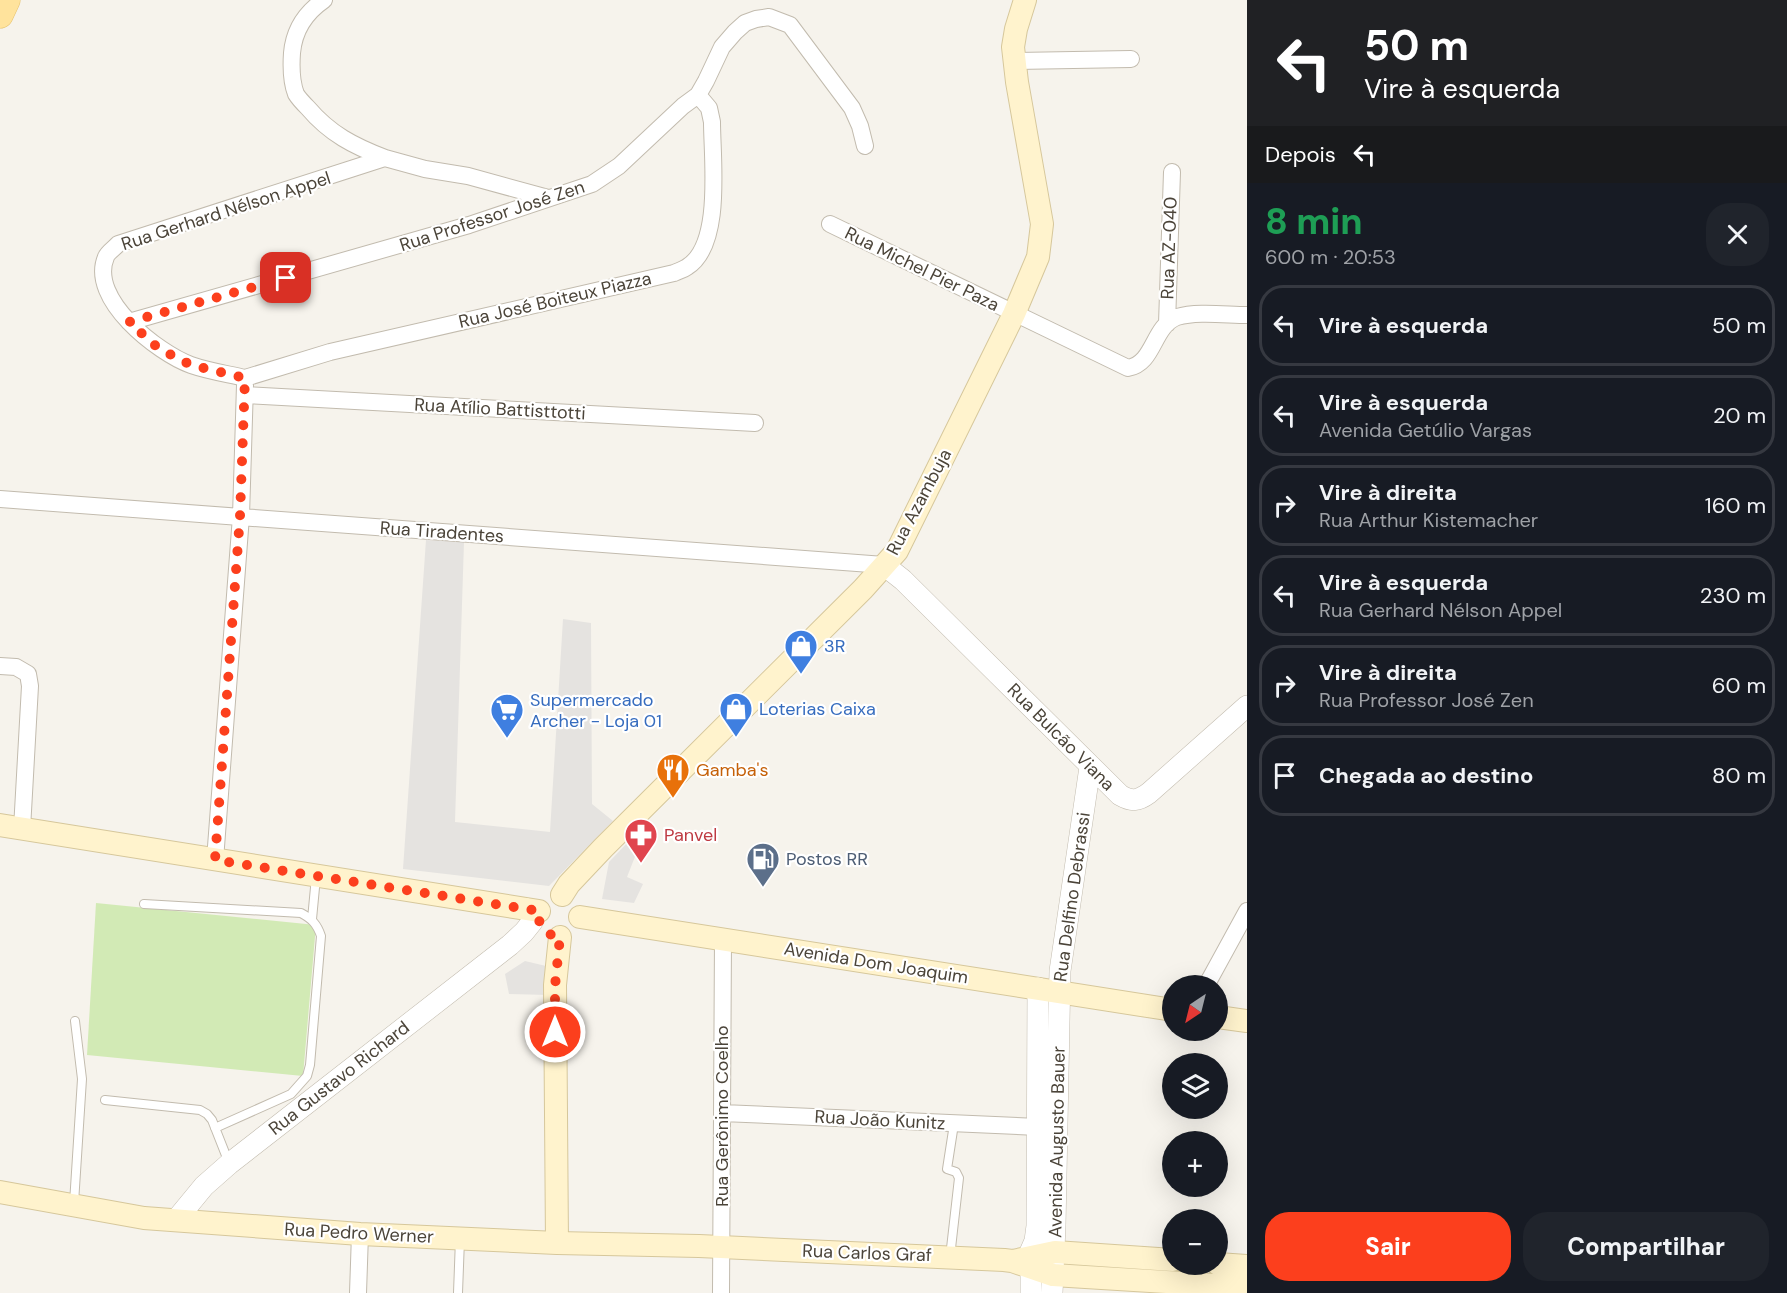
<!DOCTYPE html>
<html lang="pt">
<head>
<meta charset="utf-8">
<style>
	body { margin:0; font-family:"DM Sans",sans-serif; background:#20242c; color:#f1f3f6; height:100vh; display:flex; flex-direction:column; font-size:22px; white-space:nowrap }
	* { box-sizing:border-box; margin:0 }
	p { font-size:20px; color:#9ea1a6 }
	.icon { flex:none; width:33px; height:33px; fill:none; stroke:currentColor; stroke-width:2; stroke-linecap:round; stroke-linejoin:round }
	.map { position:relative; flex:1; overflow:hidden }
	.details { display:flex; flex-direction:column; background:#171b24; width:540px }
	.details>* { flex:none }
	.top-card { background:#202124; color:#fff; overflow:hidden }
	.needle { width:39px; rotate:215deg }
	.fabs { position:absolute; left:1162px; top:975px; display:grid; gap:12px }
	.fabs a { display:grid; place-items:center; width:66px; height:66px; border-radius:50%; background:#171b24; box-shadow:0 6px 24px #0002; font-size:30px }
	.pin { position:absolute; display:grid; place-items:center; width:51px; height:51px; color:#fff; margin:-26px; border-radius:12px; box-shadow:0 3px 9px #0006 }
	.me { position:absolute; width:66px; margin:-33px; rotate:0deg; stroke-linejoin:round; filter:drop-shadow(0 0 4px #0008) }
	.turn { display:flex; align-items:center; gap:21px; height:126px; padding:0 18px; font-size:27px }
	.turn .icon { width:78px; height:78px; stroke-width:2.5 }
	.turn b { display:block; font-size:42px; line-height:51px }
	.then { display:flex; align-items:center; height:57px; padding:0 18px; background:#0003; gap:12px; font-size:22px }
	.round { display:grid; place-items:center; flex:none; width:63px; height:63px; border-radius:24px; background:#20242c }
	.overview { display:flex; align-items:center; justify-content:space-between; height:102px; padding:0 18px }
	h1 { font-size:36px; font-weight:800; line-height:45px; color:#1e9e55 }
	.primary-button { display:flex; gap:12px; margin-top:auto; padding:12px 18px }
	.primary-button a { flex:1; height:69px; border-radius:24px; background:#fc3f1d; color:#fff; font-size:24px; font-weight:800; line-height:69px; text-align:center }
	.primary-button a+a { background:#20242c; color:#f1f3f6 }
	ul { padding:0; list-style:none }
	li { display:flex; align-items:center; gap:18px; height:81px; margin:0 12px 9px; padding:0 6px; border:3px solid #363941; border-radius:24px }
	li div { flex:1 }
	li b { display:block; font-size:22px }
	li em { font-style:normal }
	main { display:flex; flex:1; min-height:0 }
	.map>svg:first-child { display:block }
</style>
</head>
<body>
<main>
<div class="map">
<svg width="1247" height="1293" viewBox="0 0 1247 1293">
	<rect width="100%" height="100%" fill="#f6f3ec"/>
	<path fill="#d2eab5" d="M96 903 316 925 303 1076 87 1055Z"/>
	<path fill="#e5e3e0" d="M426 540 464 542 455 822 550 832 563 619 591 623 592 804 613 821 549 886 403 869Z
		M630 840 640 844 627 877 643 884 634 903 602 899 609 862Z
		M525 961 546 966 549 995 509 994 505 974Z"/>
	<g fill="none" stroke-linecap="round" stroke-linejoin="round">
		<g stroke="#c2bbae" stroke-width="10">
			<path id="service" d="M144 904 301 913C312 919 317 924 321 936L310 1065 307 1076 291 1094 215 1128
				M312 919 316 877
				M105 1100 200 1110 207 1114 212 1120 229 1163
				M74 1203 82 1079 75 1021
				M950 1257 959 1178 956 1172 947 1169 954 1124
				M458 1293 460 1239"/>
		</g>
		<g stroke="#c2bbae" stroke-width="18">
			<path id="minor" d="M324 0C305 13 294 30 292 53 291 67 291 81 296 94 299 99 304 104 308 108 330 134 354 146 385 158
				M1014 61 1131 59
				M830 224 1128 368C1155 363 1152 327 1177 317 1197 311 1227 315 1247 315
				M129 322 469 225 592 184 619 166 683 106 698 95 706 81 722 47 735 32 745 23 756 19 769 17 790 25 852 108 860 126 865 146
				M1167 324 1172 172
				M245 378C228 374 208 371 191 365 158 353 88 299 106 257 108 252 115 248 118 244L385 158 425 169 468 176 548 198
				M245 378 330 352 674 273C678 271 683 270 687 267 723 245 712 159 712 122L709 108 698 95
				M245 395 755 423
				M0 499 884 565
				M0 666 16 667 28 674 30 686 22 829
				M215 860 241 516 245 385
				M1206 986 1247 911
				M722 1113 1038 1127
				M358 1293 360 1234
				M721 1293 723 939"/>
		</g>
		<g stroke="#c2bbae" stroke-width="22">
			<path id="tertiary" d="M884 565 903 580 1120 795C1132 802 1138 801 1149 793L1247 706
				M176 1220 204 1186 229 1164 510 945 524 932 532 922 531 914 527 909
				M1028 1257 1035 1241 1037 1226 1038 988
				M1031 1293V1267
				M1052 1293 1055 1226 1060 971 1090 767"/>
		</g>
		<g stroke="#d6c79b" stroke-width="24">
			<path id="secondary" d="M0 825 539 911
				M562 895 569 884 603 848 863 589 897 551 1014 314 1038 257 1042 224 1017 82 1013 47 1016 29 1025 0
				M580 917 1173 1010
				M1218 1017 1247 1021
				M0 1192 144 1218 360 1234 557 1243 699 1246 1004 1260 1012 1261 1053 1275 1247 1287
				M557 1243 555 985 560 937
				M1013 1261 1055 1252 1173 1260
				M1218 1264 1247 1266"/>
		</g>
		<g stroke="#e6c16a" stroke-width="27">
			<path id="primary" d="M0 15 7 0"/>
		</g>
		<use href="#service" stroke="#fff" stroke-width="8"/>
		<use href="#minor" stroke="#fff" stroke-width="16"/>
		<use href="#tertiary" stroke="#fff" stroke-width="21"/>
		<use href="#secondary" stroke="#fff3cd" stroke-width="22"/>
		<use href="#primary" stroke="#ffe39c" stroke-width="26"/>
	</g>
	<g fill="none" stroke-linecap="round" stroke-linejoin="round">
		<path stroke="#fc3f1d" stroke-width="10" stroke-dasharray="0 18" d="M286 278 129 322 158 348 191 365 245 378 240 516 215 860 539 911C537 926 545 935 560 937L555 986V1032"/>
	</g>
	<defs>
		<g id="shop-pin" transform="scale(1.725)"><path d="M0 17L-7.5 6A9.5 9.5 0 1 1 7.5 6Z" fill="#3f7fe0" stroke="#fff"/><path d="M-5-2.5h2.3a2.7 3.5 0 0 1 5.4 0H5L5.5 6h-11ZM-1.5-2.5h3a1.5 2.3 0 0 0-3 0Z" fill="#fff"/></g>
		<g id="supermarket-pin" transform="scale(1.725)"><path d="M0 17L-7.5 6A9.5 9.5 0 1 1 7.5 6Z" fill="#3f7fe0" stroke="#fff"/><path d="M-6-5.5h2.5l.6 2H6L4.5 2H-2.5L-4.4-4H-6ZM-1.5 3.2a1.3 1.3 0 1 0 .1 0ZM3 3.2a1.3 1.3 0 1 0 .1 0Z" fill="#fff"/></g>
		<g id="restaurant-pin" transform="scale(1.725)"><path d="M0 17L-7.5 6A9.5 9.5 0 1 1 7.5 6Z" fill="#e8710a" stroke="#fff"/><path d="M-5-6h1v4h1v-4h1v4h1v-4h1v5L-1.5 .5V6h-2V.5L-5-1ZM5-6V6H3V1.5H1.5Q1.5-4 5-6Z" fill="#fff"/></g>
		<g id="pharmacy-pin" transform="scale(1.725)"><path d="M0 17L-7.5 6A9.5 9.5 0 1 1 7.5 6Z" fill="#e0444e" stroke="#fff"/><path d="M-2-6h4v4h4v4h-4v4h-4v-4h-4v-4h4Z" fill="#fff"/></g>
		<g id="fuel-pin" transform="scale(1.725)"><path d="M0 17L-7.5 6A9.5 9.5 0 1 1 7.5 6Z" fill="#5c6f8a" stroke="#fff"/><path d="M-5.5-6h7V0h2V4h1.3V-2.5L3-4.5l.8-.8L6-3V5H2.5V1h-1V6h-7ZM-4.2-4.7v3.2H.2V-4.7Z" fill="#fff"/></g>
	</defs>
	<g fill-rule="evenodd">
		<use href="#shop-pin" x="801" y="646"/>
		<use href="#shop-pin" x="736" y="709"/>
		<use href="#supermarket-pin" x="507" y="710"/>
		<use href="#restaurant-pin" x="673" y="770"/>
		<use href="#pharmacy-pin" x="641" y="835"/>
		<use href="#fuel-pin" x="763" y="859"/>
	</g>
	<g text-anchor="middle" stroke-width="4.5" stroke-linejoin="round" paint-order="stroke">
		<g font-size="18" fill="#4b4439" stroke="#fff">
			<text transform="translate(226 211) rotate(-18)" y="6">Rua Gerhard Nélson Appel</text>
			<text transform="translate(492 216) rotate(-18)" y="6">Rua Professor José Zen</text>
			<text transform="translate(1169 248) rotate(-88)" y="6">Rua AZ-040</text>
			<text transform="translate(922 269) rotate(26)" y="6">Rua Michel Pier Paza</text>
			<text transform="translate(555 300) rotate(-13)" y="6">Rua José Boiteux Piazza</text>
			<text transform="translate(500 409) rotate(3)" y="6">Rua Atílio Battisttotti</text>
			<text transform="translate(919 502) rotate(-62)" y="6">Rua Azambuja</text>
			<text transform="translate(442 532) rotate(4)" y="6">Rua Tiradentes</text>
			<text transform="translate(1061 737) rotate(45)" y="6">Rua Bulcão Viana</text>
			<text transform="translate(1072 897) rotate(-82)" y="6">Rua Delfino Debrassi</text>
			<text transform="translate(876 963) rotate(9)" y="6">Avenida Dom Joaquim</text>
			<text transform="translate(339 1078) rotate(-38)" y="6">Rua Gustavo Richard</text>
			<text transform="translate(722 1116) rotate(-90)" y="6">Rua Gerônimo Coelho</text>
			<text transform="translate(880 1120) rotate(3)" y="6">Rua João Kunitz</text>
			<text transform="translate(1057 1142) rotate(-89)" y="6">Avenida Augusto Bauer</text>
			<text transform="translate(359 1233) rotate(3)" y="6">Rua Pedro Werner</text>
			<text transform="translate(867 1253) rotate(2)" y="6">Rua Carlos Graf</text>
		</g>
		<g font-size="18" fill="#366cbe" stroke="#fff" text-anchor="start">
			<text x="824" y="652">3R</text>
			<text x="530" y="706">Supermercado<tspan x="530" dy="21">Archer - Loja 01</tspan></text>
			<text x="759" y="715">Loterias Caixa</text>
		</g>
		<g font-size="18" fill="#c56008" stroke="#fff" text-anchor="start">
			<text x="696" y="776">Gamba's</text>
		</g>
		<g font-size="18" fill="#be3a42" stroke="#fff" text-anchor="start">
			<text x="664" y="841">Panvel</text>
		</g>
		<g font-size="18" fill="#4e5e75" stroke="#fff" text-anchor="start">
			<text x="786" y="865">Postos RR</text>
		</g>
	</g>
</svg>
<div class="fabs">
<a><svg class="needle" viewBox="-14 -14 28 28"><path d="M0-13l5 13h-10z" fill="#e53935"/><path d="M0 13l5-13h-10z" fill="#9ea1a6"/></svg></a>
<a><svg class="icon" aria-label="layers" viewBox="0 0 24 24"><path d="M12 4l9 5-9 5-9-5zM3 14l9 5 9-5"/></svg></a>
<a>+</a>
<a>−</a>
</div>
<div class="pin" style="left:286px;top:278px;background:#d93025"><svg class="icon" aria-label="arrive" viewBox="0 0 24 24"><path d="M6 21V4h12l-3 4 3 4H6"/></svg></div>
<svg class="me" style="left:555px;top:1032px" viewBox="-20 -20 40 40"><circle r="17" fill="#fc3f1d" stroke="#fff" stroke-width="3"/><path d="M0-11L8 9 0 5-8 9z" fill="#fff"/></svg>
</div>
<section class="details">
<div class="top-card">
<div class="turn"><svg class="icon" aria-label="left" viewBox="0 0 24 24"><path d="M17 20v-9H6M10 6l-5 5 5 5"/></svg><div><b>50 m</b>Vire à esquerda</div></div>
<div class="then">Depois<svg class="icon" aria-label="left" viewBox="0 0 24 24"><path d="M17 20v-9H6M10 6l-5 5 5 5"/></svg></div>
</div>
<div class="overview"><div><h1>8 min</h1><p>600 m · 20:53</p></div><a class="round"><svg class="icon" aria-label="close" viewBox="0 0 24 24"><path d="M6 6l12 12M18 6L6 18"/></svg></a></div>
<ul>
<li><svg class="icon" aria-label="left" viewBox="0 0 24 24"><path d="M17 20v-9H6M10 6l-5 5 5 5"/></svg><div><b>Vire à esquerda</b></div><em>50 m</em></li>
<li><svg class="icon" aria-label="left" viewBox="0 0 24 24"><path d="M17 20v-9H6M10 6l-5 5 5 5"/></svg><div><b>Vire à esquerda</b><p>Avenida Getúlio Vargas</p></div><em>20 m</em></li>
<li><svg class="icon" aria-label="right" viewBox="0 0 24 24"><path d="M7 20v-9h11M14 6l5 5-5 5"/></svg><div><b>Vire à direita</b><p>Rua Arthur Kistemacher</p></div><em>160 m</em></li>
<li><svg class="icon" aria-label="left" viewBox="0 0 24 24"><path d="M17 20v-9H6M10 6l-5 5 5 5"/></svg><div><b>Vire à esquerda</b><p>Rua Gerhard Nélson Appel</p></div><em>230 m</em></li>
<li><svg class="icon" aria-label="right" viewBox="0 0 24 24"><path d="M7 20v-9h11M14 6l5 5-5 5"/></svg><div><b>Vire à direita</b><p>Rua Professor José Zen</p></div><em>60 m</em></li>
<li><svg class="icon" aria-label="arrive" viewBox="0 0 24 24"><path d="M6 21V4h12l-3 4 3 4H6"/></svg><div><b>Chegada ao destino</b></div><em>80 m</em></li>
</ul>
<div class="primary-button"><a>Sair</a><a>Compartilhar</a></div>
</section>
</main>
</body>
</html>
